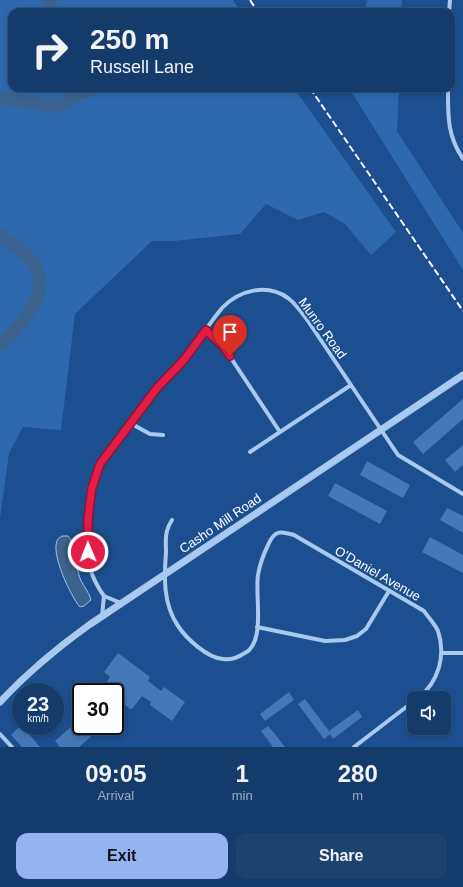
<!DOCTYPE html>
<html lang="en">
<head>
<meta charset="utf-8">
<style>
	body { margin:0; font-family:Arial,sans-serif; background:#1d4271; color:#f1f3f6; height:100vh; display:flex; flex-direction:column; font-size:15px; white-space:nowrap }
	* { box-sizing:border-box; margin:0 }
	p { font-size:13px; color:#9dadc1 }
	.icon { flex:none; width:22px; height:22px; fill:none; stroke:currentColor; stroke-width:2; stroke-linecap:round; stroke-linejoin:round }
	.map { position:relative; height:747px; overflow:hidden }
	.side { display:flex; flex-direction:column; background:#143b6b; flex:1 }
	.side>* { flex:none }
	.guide { position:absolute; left:8px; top:8px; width:447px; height:84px; border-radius:12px; box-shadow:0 2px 6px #0003,0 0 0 1px #33557e; background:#143b6b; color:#f1f3f6; overflow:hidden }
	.tools { position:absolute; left:407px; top:691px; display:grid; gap:8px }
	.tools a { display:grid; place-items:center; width:44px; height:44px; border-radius:8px; background:#143b6b; box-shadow:0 2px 6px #0003,0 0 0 1px #33557e; font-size:20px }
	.speed { position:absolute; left:12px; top:683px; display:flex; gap:8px; font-size:20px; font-weight:700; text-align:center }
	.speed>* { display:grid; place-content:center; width:52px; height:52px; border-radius:50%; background:#143b6b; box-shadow:0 2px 6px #0003,0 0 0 1px #33557e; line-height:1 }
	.speed small { font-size:10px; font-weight:400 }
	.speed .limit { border:2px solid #111; border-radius:6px; background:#fff; color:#111 }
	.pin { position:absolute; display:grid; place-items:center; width:34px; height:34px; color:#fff; margin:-41px -17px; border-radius:50% 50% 50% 0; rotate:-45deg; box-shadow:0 0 4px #0007 }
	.pin .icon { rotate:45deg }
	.me { position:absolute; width:44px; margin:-22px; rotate:359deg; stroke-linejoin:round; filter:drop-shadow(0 0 3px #0008) }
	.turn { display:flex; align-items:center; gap:14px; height:84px; padding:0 16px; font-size:18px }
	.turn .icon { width:52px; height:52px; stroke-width:2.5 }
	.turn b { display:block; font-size:28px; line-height:34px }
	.eta { display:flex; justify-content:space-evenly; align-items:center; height:68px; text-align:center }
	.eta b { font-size:24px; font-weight:800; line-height:28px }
	.action { display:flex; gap:8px; margin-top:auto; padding:8px 16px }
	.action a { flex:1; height:46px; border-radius:12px; background:#95b2f1; color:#111; font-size:16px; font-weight:800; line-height:46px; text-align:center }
	.action a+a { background:#1d4271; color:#f1f3f6 }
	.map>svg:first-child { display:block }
</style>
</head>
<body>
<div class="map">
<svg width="463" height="747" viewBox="0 0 463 747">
	<rect width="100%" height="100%" fill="#1b4f8f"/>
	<path fill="#2e69ad" d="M0 0H233L241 12H12V88H294L396 232 371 255 345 224 324 212 298 220 266 204 240 234 174 241H152L75 314 61 430 23 427 9 453 0 518Z
		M367 0H402L401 12H365Z
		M349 88H399L397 131 463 233V270Z"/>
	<path fill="#3c6290" stroke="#9cc4f0" d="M63 536H68C77 546 75 562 79 575 81 584 89 591 91 600L84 606 80 607C71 597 49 551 58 539 59 538 61 536 63 536Z"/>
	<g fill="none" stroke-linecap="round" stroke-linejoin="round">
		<path stroke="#3c6290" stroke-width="13" d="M49 0 52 10 55 12
			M0 98 58 107 90 88
			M0 235C10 244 25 252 34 262 36 265 37 270 38 273 48 300 17 329 0 345"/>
	</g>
	<path fill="#4478b7" d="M463 399V419L423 454 413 442Z
		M463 445V465L455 472 445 460Z
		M367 461 410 485 403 498 360 475Z
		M335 483 387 511 380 524 328 496Z
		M447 508 463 516V533L440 520Z
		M430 537 463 555V573L422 552Z
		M118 653 150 677 148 681 161 691 164 687 185 702 172 721 150 705 151 702 142 696 133 708 130 709 117 698 119 695 105 685 110 677 104 672Z
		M289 692 294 700 265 721 260 714Z
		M305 699 329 731 358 710 362 717 333 739 330 734 324 739 298 704Z
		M81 718V726H87L94 734 79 747H60L55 741Z
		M20 726H22L40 747H22L11 735Z
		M268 726 275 734 285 747H273L261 731Z"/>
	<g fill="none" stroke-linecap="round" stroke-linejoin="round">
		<path stroke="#a9c9ee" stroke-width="4" d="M449 12 450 0
			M448 88C448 116 447 135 463 159
			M206 330 223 346 280 432 351 385
			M130 423 150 434 163 435
			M250 452 280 432
			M172 520C170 523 168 527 167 531 165 537 166 545 166 552 164 577 163 604 178 626 186 638 207 658 223 659 229 660 237 658 243 654 245 653 249 651 250 649 264 634 255 594 258 575 260 563 264 553 269 543 275 530 281 531 294 535L424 611C428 617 435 624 438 631 446 655 439 682 418 698
			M104 596C99 589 95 582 92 574 81 539 87 487 105 456 123 433 139 410 157 388 165 379 174 371 182 362 196 345 208 325 222 308 239 290 267 283 288 298 296 304 302 313 308 321L398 455 463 494
			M102 616 104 596 121 603
			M257 627 325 641 345 640 357 636 366 629 389 591
			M442 653H463
			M0 734 12 747
			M354 747 414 701"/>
		<path stroke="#a9c9ee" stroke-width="7" d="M0 702C27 673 57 648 89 625L463 375"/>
		<path stroke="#fff" stroke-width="2" stroke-dasharray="7 3" stroke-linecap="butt" d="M250 0 258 12
			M310 88 463 311"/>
	</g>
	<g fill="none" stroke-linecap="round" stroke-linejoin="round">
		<g stroke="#92132f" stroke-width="10">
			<path id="route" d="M88 552V520L90 502 92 488 100 464 157 388 183 361 206 330 223 346 230 356"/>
		</g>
		<use href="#route" stroke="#e11d48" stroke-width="7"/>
	</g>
	<g text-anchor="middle" stroke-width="4" stroke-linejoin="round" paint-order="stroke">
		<g font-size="13" fill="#fff" stroke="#1b4f8f">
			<text transform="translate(323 328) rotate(54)" y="5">Munro Road</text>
			<text transform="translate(220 523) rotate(-34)" y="5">Casho Mill Road</text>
			<text transform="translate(378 573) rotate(30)" y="5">O'Daniel Avenue</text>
		</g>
	</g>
</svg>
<div class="tools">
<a><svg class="icon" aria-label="sound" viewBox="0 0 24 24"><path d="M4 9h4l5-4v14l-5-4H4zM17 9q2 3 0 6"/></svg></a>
</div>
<div class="speed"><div>23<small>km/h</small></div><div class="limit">30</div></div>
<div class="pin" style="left:230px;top:356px;background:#d93025"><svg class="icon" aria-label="arrive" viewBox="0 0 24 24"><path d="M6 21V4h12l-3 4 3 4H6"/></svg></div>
<svg class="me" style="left:88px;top:552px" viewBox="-20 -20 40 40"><circle r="17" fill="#e11d48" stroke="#fff" stroke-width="3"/><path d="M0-11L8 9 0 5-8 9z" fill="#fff"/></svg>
<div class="guide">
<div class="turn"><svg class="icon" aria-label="right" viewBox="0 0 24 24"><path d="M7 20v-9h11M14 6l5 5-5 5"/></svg><div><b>250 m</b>Russell Lane</div></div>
</div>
</div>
<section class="side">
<div class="eta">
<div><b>09:05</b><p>Arrival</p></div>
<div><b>1</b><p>min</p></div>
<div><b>280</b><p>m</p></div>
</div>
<div class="action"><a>Exit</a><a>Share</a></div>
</section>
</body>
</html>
